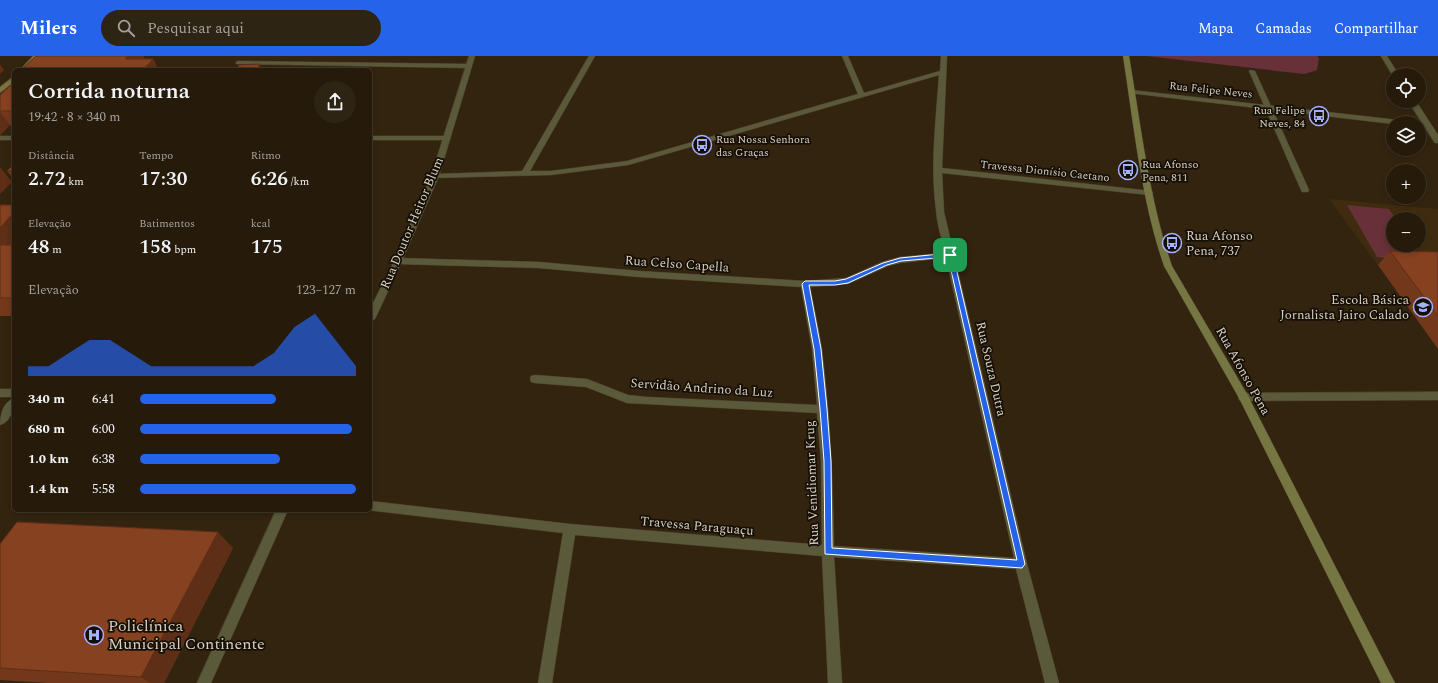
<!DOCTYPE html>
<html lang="pt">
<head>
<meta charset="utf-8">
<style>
	body { margin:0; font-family:Spectral,serif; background:#2e2414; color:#f1f3f6; height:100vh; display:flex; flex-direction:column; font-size:15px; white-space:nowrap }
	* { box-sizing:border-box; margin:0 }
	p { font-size:13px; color:#a4a19d }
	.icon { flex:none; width:22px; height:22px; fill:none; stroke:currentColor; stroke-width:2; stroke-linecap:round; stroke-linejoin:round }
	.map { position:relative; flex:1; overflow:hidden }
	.details { position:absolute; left:12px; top:12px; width:360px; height:444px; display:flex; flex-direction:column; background:#261b0b; border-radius:6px; box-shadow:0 2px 6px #0003,0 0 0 1px #42392c }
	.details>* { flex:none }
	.fabs { position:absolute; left:1386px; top:12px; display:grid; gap:8px }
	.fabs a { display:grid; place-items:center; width:40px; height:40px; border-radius:50%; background:#261b0b; box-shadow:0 2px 6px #0003,0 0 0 1px #42392c; font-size:20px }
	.pin { position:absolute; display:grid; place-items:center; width:34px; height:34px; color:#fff; margin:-17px; border-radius:8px; box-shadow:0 2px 6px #0006 }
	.round { display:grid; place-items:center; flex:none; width:42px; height:42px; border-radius:21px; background:#2e2414 }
	.overview { display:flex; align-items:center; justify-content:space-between; height:68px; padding:0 16px }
	h1 { font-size:22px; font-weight:600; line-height:30px }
	.figures { display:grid; grid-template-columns:repeat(3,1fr); gap:6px; height:68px; padding:4px 16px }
	.figures div { display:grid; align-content:center }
	.figures b { font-size:20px; font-weight:600 }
	.figures small { font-size:11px; font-weight:400 }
	.figures p { font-size:11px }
	.chart { height:112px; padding:8px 16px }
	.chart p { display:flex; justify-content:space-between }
	.chart svg { width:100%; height:72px; margin-top:4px; fill:#2563eb; opacity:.7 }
	ul { padding:0 16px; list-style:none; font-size:13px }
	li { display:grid; grid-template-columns:64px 48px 1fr; align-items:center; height:30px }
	li i { height:10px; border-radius:5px; background:#2563eb }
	header { display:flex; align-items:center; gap:24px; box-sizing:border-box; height:56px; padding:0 20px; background:#2563eb; color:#fff }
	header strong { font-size:19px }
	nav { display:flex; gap:22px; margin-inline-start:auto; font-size:14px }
	.search { width:280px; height:36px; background:#2e2414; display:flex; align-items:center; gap:10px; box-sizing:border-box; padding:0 14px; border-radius:22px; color:#a4a19d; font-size:15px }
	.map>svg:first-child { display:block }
</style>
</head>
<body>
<header>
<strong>Milers</strong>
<div class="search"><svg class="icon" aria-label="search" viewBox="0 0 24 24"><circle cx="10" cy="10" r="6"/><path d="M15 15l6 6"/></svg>Pesquisar aqui</div>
<nav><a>Mapa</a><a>Camadas</a><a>Compartilhar</a></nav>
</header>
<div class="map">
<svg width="1438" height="627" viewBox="0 0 1438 627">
	<rect width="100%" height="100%" fill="#33240f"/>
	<path fill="#3f2c0f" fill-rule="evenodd" d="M1329,143L1438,153V293L1378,209ZM1393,163H1419V189H1393Z"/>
	<g fill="#683038">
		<path d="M1146,0H1317L1319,2L1317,14L1304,18Z"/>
		<path d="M1347,149L1389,153L1396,163H1393V189H1412L1423,206L1377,201Z"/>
	</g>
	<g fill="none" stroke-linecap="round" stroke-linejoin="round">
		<defs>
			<g id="minor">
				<path d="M589,0H595L530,115H551L627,105L858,38L842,0H848L864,37L940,15L941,0H947L942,112L1152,135L1153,137L1149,139L942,117L944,156L1027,508L1059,627H1045L1016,513L834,501L842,627H828L822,500L575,479L552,627H538L563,477L367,454H370V445L570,468L822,489L821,405L817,357L627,347L586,331L535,327L531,326L530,323L531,320L535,319L587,323L628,339L647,341L817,349L812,293L801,231L639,221L539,212L398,208L394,205L398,202L539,206L639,215L805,225L846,222L882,206L900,201L945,197C942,183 937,169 936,154C930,110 936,64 939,19L628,109L551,119L432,122V118H435L522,115ZM946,202L1014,502L834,490C833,424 830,359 822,294C819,273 814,252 810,231L848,228L888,210L900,207Z"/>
				<path d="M238,5L469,8L472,10L469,12L236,8V6Z"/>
				<path d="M1250,14L1255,15L1309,134L1308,136H1302L1301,134L1249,15Z"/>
				<rect x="0" y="80" width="14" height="4"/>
				<path d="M370,80H447L451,82L447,84H370Z"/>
				<rect x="0" y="333" width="14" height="8"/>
				<path d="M1438,336V344L1243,345L1239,344L1238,341L1239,338L1243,337Z"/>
				<path d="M14,342C14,352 11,366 0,369C0,359 3,346 14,342Z"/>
			</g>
			<g id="tertiary">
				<path d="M469,0H475L439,120L402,205L375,263L370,266V253L394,205L431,120Z"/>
				<path d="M1381,0H1387L1399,19L1393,20Z"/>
				<path d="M1131,34L1407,65L1411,67L1393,68L1129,37V35Z"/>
				<path d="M1408,45H1416L1438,79V87H1435Z"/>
				<path d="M276,454H288L211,627H197Z"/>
			</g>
			<g id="secondary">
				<path d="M33,0H40L27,14H20Z"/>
				<path d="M1123,0H1129C1141,70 1149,143 1172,210L1247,338L1395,627H1381L1239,342L1164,210C1141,143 1134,70 1123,0Z"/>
				<path d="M14,20V26L0,37V31Z"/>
			</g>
		</defs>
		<use href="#minor" stroke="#4e402c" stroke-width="1"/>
		<use href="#tertiary" stroke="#4e402c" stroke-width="1"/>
		<use href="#secondary" stroke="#4e402c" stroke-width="1"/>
		<use href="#minor" fill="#5a5a3b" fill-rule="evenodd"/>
		<use href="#tertiary" fill="#5a5a3b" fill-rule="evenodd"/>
		<use href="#secondary" fill="#767643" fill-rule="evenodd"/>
	</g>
	<g fill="#73381c">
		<path d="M36,0H143L145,3H153L159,14H24L23,12Z"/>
		<path d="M14,26V69H10L0,79V39Z"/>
		<path d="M14,108V123L7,115Z"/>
		<rect x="0" y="149" width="14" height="111"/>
		<path d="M1390,195L1438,196V293L1378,209Z"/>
		<path d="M0,488L233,492L164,627H49L0,624Z"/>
	</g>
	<g fill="#5e2e16">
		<path d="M128,0H143L145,3H125Z"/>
		<path d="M153,3L159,14H143Z"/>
		<path d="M0,8L4,14L0,18Z"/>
		<path d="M259,8L262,14H259Z"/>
		<path d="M0,56L10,69L0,79Z"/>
		<path d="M0,111L12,126L0,138Z"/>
		<path d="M14,156V191L0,207V172Z"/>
		<path d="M218,476L233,492L164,627H150L141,621Z"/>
	</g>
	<g fill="#864120" stroke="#5e2e16">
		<path d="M36,0H128L125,3H153L143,14H27L30,12H23Z"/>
		<path d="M259,8V14H236L239,9Z"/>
		<path d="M14,26V55H0V39Z"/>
		<path d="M14,108V115H7Z"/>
		<path d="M0,149H14V156L0,172Z"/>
		<rect x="0" y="189" width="14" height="53"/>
		<path d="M1390,195L1438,196V260Z"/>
		<path d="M17,466L218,476L141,621L0,612V488Z"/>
	</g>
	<path fill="#2563eb" stroke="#fff" fill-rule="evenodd" d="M950,197L953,199L1025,508L1022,512L825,498L824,405L820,353L814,293L802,228L805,225H835L846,223L883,207L900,202ZM948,201L1017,504L832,492L831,405L827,353L821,293L809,229H835L848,227L887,209L901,205Z"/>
	<defs>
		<symbol id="bus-ring" viewBox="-11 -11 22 22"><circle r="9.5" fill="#150f06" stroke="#a6b1fc" stroke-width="1.5"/><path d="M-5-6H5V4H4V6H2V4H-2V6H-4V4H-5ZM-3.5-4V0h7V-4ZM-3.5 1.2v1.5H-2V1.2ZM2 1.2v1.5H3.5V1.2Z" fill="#a6b1fc"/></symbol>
		<symbol id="school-ring" viewBox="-11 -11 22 22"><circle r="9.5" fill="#150f06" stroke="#a6b1fc" stroke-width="1.5"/><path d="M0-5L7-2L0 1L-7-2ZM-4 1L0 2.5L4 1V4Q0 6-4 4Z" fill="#a6b1fc"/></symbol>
		<symbol id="hospital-ring" viewBox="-11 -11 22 22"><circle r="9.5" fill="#150f06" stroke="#a6b1fc" stroke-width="1.5"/><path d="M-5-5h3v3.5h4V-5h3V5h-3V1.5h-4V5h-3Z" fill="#a6b1fc"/></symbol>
	</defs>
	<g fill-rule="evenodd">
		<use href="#bus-ring" x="1308" y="49" width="22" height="22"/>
		<use href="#bus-ring" x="691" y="78" width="22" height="22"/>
		<use href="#bus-ring" x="1117" y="103" width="22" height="22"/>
		<use href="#bus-ring" x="1161" y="176" width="22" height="22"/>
		<use href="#school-ring" x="1412" y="240" width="22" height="22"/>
		<use href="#hospital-ring" x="83" y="568" width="22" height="22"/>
	</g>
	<g text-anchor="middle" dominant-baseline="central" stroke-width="3.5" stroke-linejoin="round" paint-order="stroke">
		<g font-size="11" fill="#d9d0c3" stroke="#150f06">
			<text transform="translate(1211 34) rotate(6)">Rua Felipe Neves</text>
			<text transform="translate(1045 115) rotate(6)">Travessa Dionísio Caetano</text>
		</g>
		<g font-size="11" fill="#d9d0c3" stroke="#150f06" text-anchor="start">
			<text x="1305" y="54" text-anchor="end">Rua Felipe<tspan x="1305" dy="13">Neves, 84</tspan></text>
			<text x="716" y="83">Rua Nossa Senhora<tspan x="716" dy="13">das Graças</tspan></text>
			<text x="1142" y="108">Rua Afonso<tspan x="1142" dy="13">Pena, 811</tspan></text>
		</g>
		<g font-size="13" fill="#d9d0c3" stroke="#150f06">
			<text transform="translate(412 167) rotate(-67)">Rua Doutor Heitor Blum</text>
			<text transform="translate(677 208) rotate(4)">Rua Celso Capella</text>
			<text transform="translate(991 313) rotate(77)">Rua Souza Dutra</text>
			<text transform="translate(1243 315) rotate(61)">Rua Afonso Pena</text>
			<text transform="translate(702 332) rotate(4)">Servidão Andrino da Luz</text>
			<text transform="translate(812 427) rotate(-92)">Rua Venidiomar Krug</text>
			<text transform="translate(697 470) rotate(5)">Travessa Paraguaçu</text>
		</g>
		<g font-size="13" fill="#d9d0c3" stroke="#150f06" text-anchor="start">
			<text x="1186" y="180">Rua Afonso<tspan x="1186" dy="15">Pena, 737</tspan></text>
			<text x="1409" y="244" text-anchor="end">Escola Básica<tspan x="1409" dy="15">Jornalista Jairo Calado</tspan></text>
		</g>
		<g font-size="16" fill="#d9d0c3" stroke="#150f06" text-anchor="start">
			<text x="108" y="570">Policlínica<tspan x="108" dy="18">Municipal Continente</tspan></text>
		</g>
	</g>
</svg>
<div class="fabs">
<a><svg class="icon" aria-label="locate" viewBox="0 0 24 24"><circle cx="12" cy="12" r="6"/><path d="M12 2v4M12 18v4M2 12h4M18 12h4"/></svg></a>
<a><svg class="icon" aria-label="layers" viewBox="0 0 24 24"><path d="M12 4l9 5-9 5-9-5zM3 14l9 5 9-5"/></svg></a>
<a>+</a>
<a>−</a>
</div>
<div class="pin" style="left:950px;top:199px;background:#1e9e55"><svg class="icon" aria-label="arrive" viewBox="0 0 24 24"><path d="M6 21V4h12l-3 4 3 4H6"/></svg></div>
<section class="details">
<div class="overview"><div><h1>Corrida noturna</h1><p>19:42 · 8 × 340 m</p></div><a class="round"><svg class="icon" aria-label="share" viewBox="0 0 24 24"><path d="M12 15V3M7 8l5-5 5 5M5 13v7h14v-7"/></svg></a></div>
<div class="figures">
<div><p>Distância</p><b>2.72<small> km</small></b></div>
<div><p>Tempo</p><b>17:30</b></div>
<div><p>Ritmo</p><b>6:26<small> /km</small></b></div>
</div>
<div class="figures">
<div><p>Elevação</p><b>48<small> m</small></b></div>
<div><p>Batimentos</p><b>158<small> bpm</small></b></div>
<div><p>kcal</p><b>175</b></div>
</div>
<div class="chart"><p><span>Elevação</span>123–127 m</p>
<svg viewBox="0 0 160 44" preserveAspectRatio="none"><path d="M0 44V38L10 38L20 30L30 22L40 22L50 30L60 38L70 38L80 38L90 38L100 38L110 38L120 30L130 14L140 6L150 22L160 38V44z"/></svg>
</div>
<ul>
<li><b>340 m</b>6:41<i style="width:63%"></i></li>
<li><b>680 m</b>6:00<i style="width:98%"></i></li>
<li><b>1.0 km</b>6:38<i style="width:65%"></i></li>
<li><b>1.4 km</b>5:58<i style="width:100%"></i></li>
</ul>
</section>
</div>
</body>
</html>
